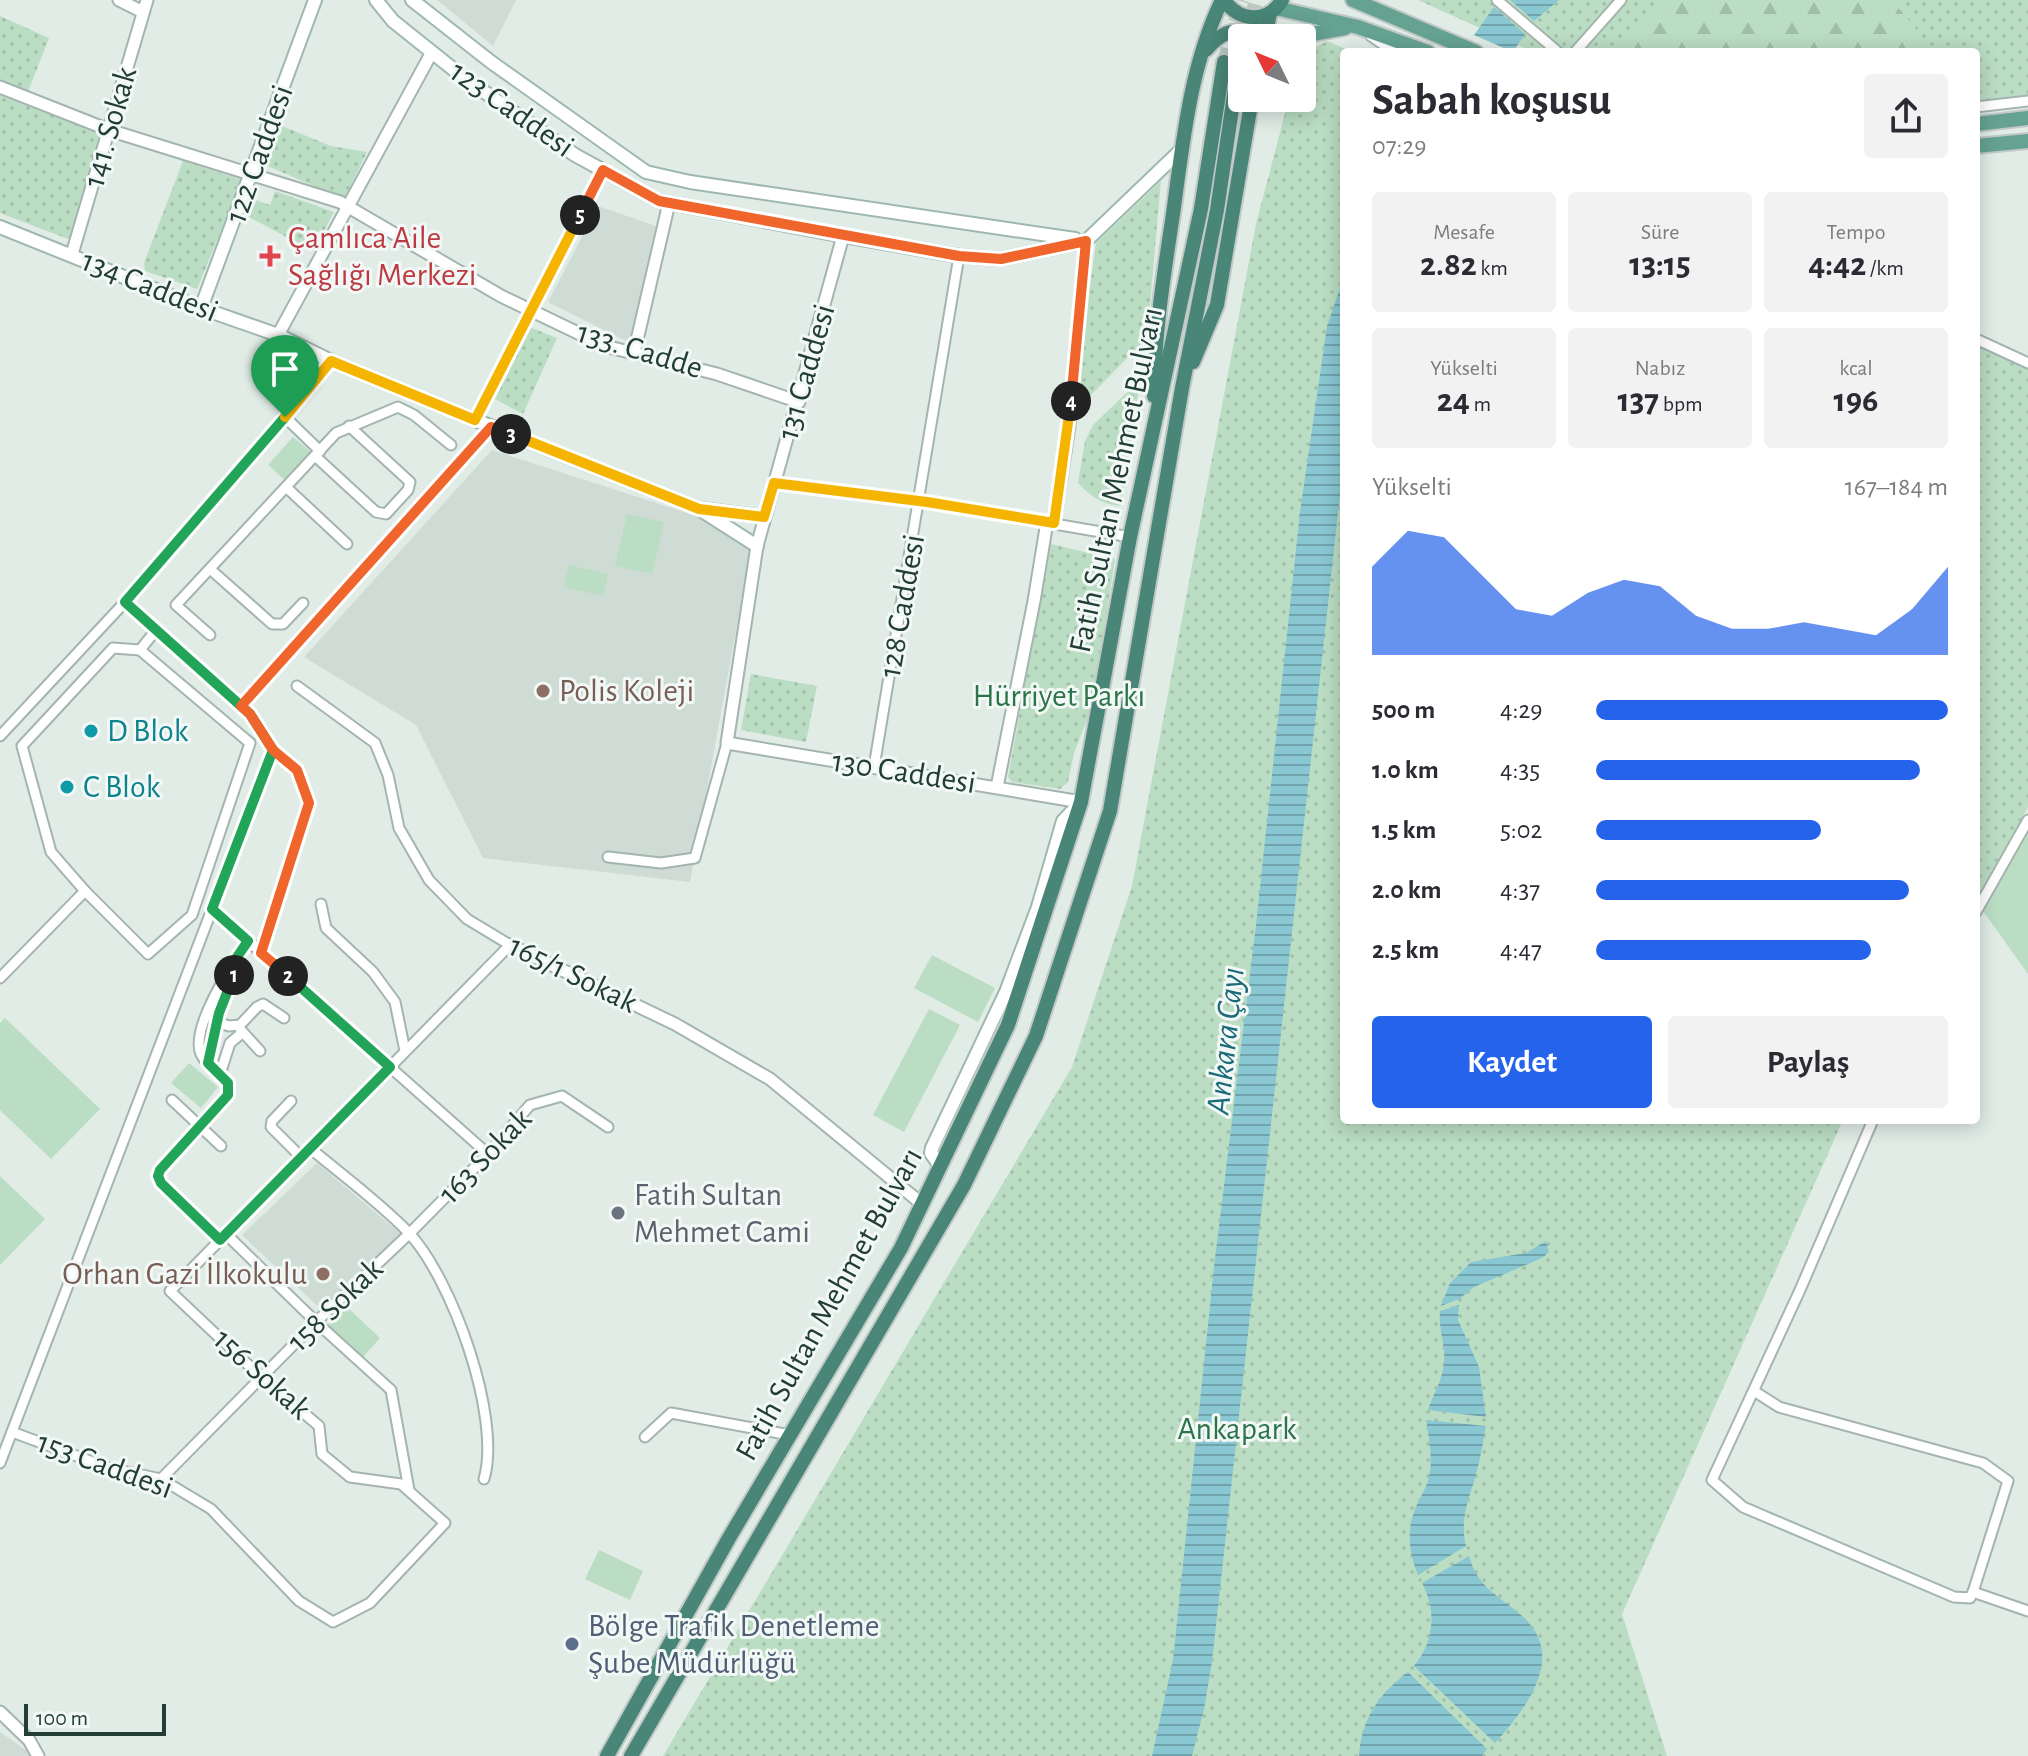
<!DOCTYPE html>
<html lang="tr">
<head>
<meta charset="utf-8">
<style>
	body { margin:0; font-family:"Alegreya Sans",sans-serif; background:#f2f2f3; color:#2b2b33; height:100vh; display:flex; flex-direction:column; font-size:30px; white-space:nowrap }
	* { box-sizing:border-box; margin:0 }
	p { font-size:26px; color:#7c7c81 }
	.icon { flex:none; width:44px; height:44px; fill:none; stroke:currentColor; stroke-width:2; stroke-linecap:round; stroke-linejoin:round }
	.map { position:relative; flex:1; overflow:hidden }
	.side { position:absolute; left:1340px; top:48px; width:640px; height:1076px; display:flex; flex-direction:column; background:#fff; border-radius:8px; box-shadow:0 4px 20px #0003 }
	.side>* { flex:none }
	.needle { width:52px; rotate:313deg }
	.tools { position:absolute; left:1228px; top:24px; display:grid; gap:16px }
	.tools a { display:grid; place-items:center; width:88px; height:88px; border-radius:8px; background:#fff; box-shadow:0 4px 20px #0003; font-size:40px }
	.scale { position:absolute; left:24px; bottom:20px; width:142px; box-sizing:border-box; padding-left:8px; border:4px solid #213d35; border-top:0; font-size:22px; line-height:28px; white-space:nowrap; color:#213d35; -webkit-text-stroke:6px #f2f8f5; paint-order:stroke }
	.pin { position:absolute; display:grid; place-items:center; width:68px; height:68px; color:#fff; margin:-82px -34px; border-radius:50% 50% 50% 0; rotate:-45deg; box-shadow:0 0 8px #0007 }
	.pin .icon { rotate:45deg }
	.km { position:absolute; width:40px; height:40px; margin:-20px; border-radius:50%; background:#222; color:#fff; font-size:22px; line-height:40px; text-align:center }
	.round { display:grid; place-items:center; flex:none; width:84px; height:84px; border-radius:8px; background:#f2f2f3 }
	.headline { display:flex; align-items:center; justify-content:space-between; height:136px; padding:0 32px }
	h1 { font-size:44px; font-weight:700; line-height:60px }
	.stats { display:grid; grid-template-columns:repeat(3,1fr); gap:12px; height:136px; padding:8px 32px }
	.stats div { display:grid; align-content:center; border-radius:8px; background:#f2f2f3; text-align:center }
	.stats b { font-size:34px; font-weight:700 }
	.stats small { font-size:22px; font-weight:400 }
	.stats p { font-size:22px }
	.chart { height:224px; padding:16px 32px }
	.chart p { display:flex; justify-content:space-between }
	.chart svg { width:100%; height:144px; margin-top:8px; fill:#2563eb; opacity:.7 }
	.primary-button { display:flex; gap:16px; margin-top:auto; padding:16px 32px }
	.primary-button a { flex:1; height:92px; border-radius:8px; background:#2563eb; color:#fff; font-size:32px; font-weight:700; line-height:92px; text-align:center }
	.primary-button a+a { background:#f2f2f3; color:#2b2b33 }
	ul { padding:0 32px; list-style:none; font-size:26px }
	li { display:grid; grid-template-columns:128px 96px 1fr; align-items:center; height:60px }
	li i { height:20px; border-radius:10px; background:#2563eb }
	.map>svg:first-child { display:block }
</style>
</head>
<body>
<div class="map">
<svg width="2028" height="1756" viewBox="0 0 2028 1756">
	<defs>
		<pattern id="grass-dots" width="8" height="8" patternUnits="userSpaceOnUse" patternTransform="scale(2)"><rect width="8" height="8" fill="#baddc3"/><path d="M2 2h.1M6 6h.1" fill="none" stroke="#a0bfa8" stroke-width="1.8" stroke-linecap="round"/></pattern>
		<pattern id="forest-firs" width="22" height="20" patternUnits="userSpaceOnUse" patternTransform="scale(2)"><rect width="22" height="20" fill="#baddc3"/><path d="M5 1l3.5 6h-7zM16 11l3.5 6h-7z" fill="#a0bfa8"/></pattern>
		<pattern id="water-rules" width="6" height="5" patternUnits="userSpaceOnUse" patternTransform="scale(2)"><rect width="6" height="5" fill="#89c7d2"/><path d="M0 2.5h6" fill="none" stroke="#70a3ab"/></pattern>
	</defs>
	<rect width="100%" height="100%" fill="#e1ece7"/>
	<g fill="#cfdcd6">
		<path d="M437,0H516L493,46Z"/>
		<path d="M598,206L656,226L630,343L548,302Z"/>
		<path d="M492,450L697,516L751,549L690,882L483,858L416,725L304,657Z"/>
		<path d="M317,1163L402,1235L325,1313L242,1235Z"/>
		<path d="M0,1732L34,1756H0Z"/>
	</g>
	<g fill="url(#grass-dots)">
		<path d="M1418,0H2028V101L1976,104V52H1533Z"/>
		<path d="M0,16L49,38L24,102L105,132L71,240L0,213Z"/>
		<path d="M1327,41L1353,52H1344V1120H1843L1622,1614L1667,1756H663L1072,1067L1132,886L1256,224L1289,98H1302V54Z"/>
		<path d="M277,124L331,146L367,152L344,199L263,164Z"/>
		<path d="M183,161L242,180L197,289L145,271L144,263Z"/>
		<path d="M1161,181L1147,338L1083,403L1074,400L1096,243Z"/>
		<path d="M275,191L334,212L313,251L247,216L244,212L250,198L270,205Z"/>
		<path d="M524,325L557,338L523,414L493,398Z"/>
		<path d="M1976,340L2028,362V807L1976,899Z"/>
		<path d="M1138,382V395L1121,506C1103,505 1090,496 1078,483L1085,441L1093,425Z"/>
		<path d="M1051,544L1115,559L1092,707L1074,753L1068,782L1060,789L1012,782L1008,777Z"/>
		<path d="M751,674L817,686L806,742L741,730Z"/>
	</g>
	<path fill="url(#forest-firs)" d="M1662,0H1891L1915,27L1926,52H1608Z"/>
	<g fill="#baddc3">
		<path d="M293,437L311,452L286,481L268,465Z"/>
		<path d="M627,514L664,522L652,574L615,566Z"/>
		<path d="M569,565L608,574L603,596L564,587Z"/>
		<path d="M2028,833V974L1983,911Z"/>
		<path d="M932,955L995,988L978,1022L914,988Z"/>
		<path d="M929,1009L960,1025L904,1132L873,1115Z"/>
		<path d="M5,1018L100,1109L51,1159L0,1110V1023Z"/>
		<path d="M189,1063L218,1087L201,1108L171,1083Z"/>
		<path d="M0,1176L45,1219L0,1265Z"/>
		<path d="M346,1306L380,1338L363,1357L328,1325Z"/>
		<path d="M599,1550L643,1571L630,1600L585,1579Z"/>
	</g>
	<g fill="url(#water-rules)">
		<path d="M1510,0H1559L1534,21Z"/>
		<path d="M1494,7L1525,34L1513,52L1474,35Z"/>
		<path d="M1344,277V458L1212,1662L1204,1709L1192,1756H1152L1173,1660L1214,1267L1256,925L1300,512L1327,326Z"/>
		<path d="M1546,1241L1549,1252L1542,1258L1474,1287L1459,1299L1441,1306L1450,1283L1471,1262L1526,1253Z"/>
		<path d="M1459,1305L1458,1320L1479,1367L1486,1417L1428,1410C1433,1394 1443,1380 1444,1362C1446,1345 1438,1329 1440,1311Z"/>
		<path d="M1426,1420L1486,1426C1483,1441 1481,1456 1477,1471C1470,1497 1459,1518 1466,1546L1418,1575C1410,1556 1406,1533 1414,1512C1418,1500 1426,1490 1429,1477C1433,1458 1429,1439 1426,1420Z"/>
		<path d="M1469,1556C1478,1588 1498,1595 1521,1615C1569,1656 1525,1709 1495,1743L1414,1666C1434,1642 1437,1611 1422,1583Z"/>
		<path d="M1408,1672L1487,1749L1482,1756H1359C1361,1719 1379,1694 1408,1672Z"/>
	</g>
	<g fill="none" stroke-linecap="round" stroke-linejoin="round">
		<g stroke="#bbc9c3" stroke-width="14" stroke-dasharray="14 7" stroke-linecap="butt">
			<path d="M1246,38L1256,0"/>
			<path d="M1224,62L1242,0"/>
			<path d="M1238,68L1242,54"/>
		</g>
		<defs>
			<g id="minor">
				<path d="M1497,0L1558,52"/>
				<path d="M1371,36L1394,52"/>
				<path d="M1575,52L1621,0"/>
				<path d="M1976,107L2028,101"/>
				<path d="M1976,339L2028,363"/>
				<path d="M285,417L320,451"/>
				<path d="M315,456L376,512L386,514L408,490L410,482L349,426"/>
				<path d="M774,483L927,502L1130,537"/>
				<path d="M286,487L347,544"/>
				<path d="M210,569L272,624H283L303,603"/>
				<path d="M210,635L176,605L336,433L398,407L414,415L451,445"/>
				<path d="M113,648L140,650L250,743L192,915L148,954L85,891L51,852L22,746Z"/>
				<path d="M140,650L156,630"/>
				<path d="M241,706L491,427"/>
				<path d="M0,736L125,602L331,361"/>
				<path d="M874,767L959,256"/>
				<path d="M608,857L661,863L695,858L727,743"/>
				<path d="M321,904L326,928L373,972L395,1002L405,1051"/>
				<path d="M212,909L488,1154"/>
				<path d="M1976,912L2028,820"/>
				<path d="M261,953L309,803L297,770L273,750"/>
				<path d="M0,978L85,891"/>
				<path d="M213,1021L229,1026L240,1025L257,1007L263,1004L284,1018"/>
				<path d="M240,1029L260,1051"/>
				<path d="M208,1063L219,1013L237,968V957"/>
				<path d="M220,1074L230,1043L242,1033"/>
				<path d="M172,1100L221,1146"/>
				<path d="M291,1101L272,1121L271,1127L301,1157"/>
				<path d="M1873,1120L1800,1290L1712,1480L1743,1507L1954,1597L1970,1598L1973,1592"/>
				<path d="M310,1148C342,1175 379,1202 408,1232C452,1278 502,1418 484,1479"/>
				<path d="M226,1234L316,1322L391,1390L409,1490"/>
				<path d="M220,1240L161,1183L158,1176L160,1170L228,1095V1083C221,1073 208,1066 202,1056C187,1031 234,962 248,941"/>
				<path d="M1754,1391L1779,1407L1983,1463L2008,1481L1973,1592L2028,1611"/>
				<path d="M12,1432L109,1468L161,1479L211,1509L299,1601L333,1622L370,1603L445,1523L401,1484L350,1477L322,1454L319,1426L261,1377L170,1291L510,945L467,919L429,880L399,828L388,775L375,743L297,686"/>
				<path d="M645,1437L671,1413L790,1435"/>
				<path d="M0,1463L273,750L250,714L125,602"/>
				<path d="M161,1479L316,1322L410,1233L488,1154L530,1105L562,1096L608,1127"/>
			</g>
			<g id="tertiary">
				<path d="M119,0L143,12"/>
				<path d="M0,87L109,130L340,202L501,296L605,346L717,374L799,402"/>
				<path d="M843,236L757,546L727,743L1081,802"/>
				<path d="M72,254L147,0"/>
				<path d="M278,335L432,52"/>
				<path d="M634,353L669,203"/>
				<path d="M475,420L603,170"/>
				<path d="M1054,523L1069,426L1086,241"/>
				<path d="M997,787L1034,601L1047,522"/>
				<path d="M510,945L675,1024L770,1079L922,1204"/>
				<path d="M0,1712L29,1740L38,1756"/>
			</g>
			<g id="secondary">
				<path d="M376,0L393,21L463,77L575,155L659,201L843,236L959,256L1001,259L1086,241L1182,149"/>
				<path d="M412,0L491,62L646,172L690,182L1075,239"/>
				<path d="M0,227L201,308L278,335L331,361L475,420L699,509L757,546"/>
				<path d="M201,308L315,0"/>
				<path d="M702,509L764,517"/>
				<path d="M940,1166L931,1153L932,1148L1006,992L1038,907L1063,821L1081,802"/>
			</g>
			<g id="primary">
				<path d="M1353,0L1476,52"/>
				<path d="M1276,8L1358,27L1428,52"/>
				<path d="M1291,38L1345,28"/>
				<path d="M1976,124L2028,118"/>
				<path d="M1976,146L2028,141"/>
			</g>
			<g id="trunk">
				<path d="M1224,0C1239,22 1268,24 1282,0"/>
				<path d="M1265,38L1270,13"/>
				<path d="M1206,50C1218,35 1235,24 1252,38"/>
				<path d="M1193,362L1217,305L1252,98"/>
				<path d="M1154,396C1154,334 1164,274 1173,214C1183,142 1190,66 1222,0"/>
				<path d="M607,1756L729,1538L901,1248L1008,1025L1081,802L1130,537L1201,209L1224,62"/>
				<path d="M631,1756L964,1185L1036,1036L1110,811L1182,388L1217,210L1238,68"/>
			</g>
		</defs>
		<use href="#minor" stroke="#a4b4ae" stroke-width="13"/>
		<use href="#tertiary" stroke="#a4b4ae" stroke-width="15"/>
		<use href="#secondary" stroke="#9fb8af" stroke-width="16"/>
		<use href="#primary" stroke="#c1c9c6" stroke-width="18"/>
		<use href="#trunk" stroke="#c1c9c6" stroke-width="18"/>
		<use href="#minor" stroke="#fff" stroke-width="9"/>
		<use href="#tertiary" stroke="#fff" stroke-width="11"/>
		<use href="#secondary" stroke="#fff" stroke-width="12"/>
		<use href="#primary" stroke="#65a292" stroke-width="14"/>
		<use href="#trunk" stroke="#498677" stroke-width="14"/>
	</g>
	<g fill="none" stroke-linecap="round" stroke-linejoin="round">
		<defs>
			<path id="split-1" d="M234,975L237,957L248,941L212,909L273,750L250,714L125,602L285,417"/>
			<path id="split-2" d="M234,975L219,1013L208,1063L228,1083V1095L160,1170L158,1176L161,1183L220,1240L390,1067L288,976"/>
			<path id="split-3" d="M288,976L261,953L309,803L297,770L273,750L250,714L241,706L491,427L511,434"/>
			<path id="split-4" d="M511,434L699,509L764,517L774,483L927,502L1054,523L1071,401"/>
			<path id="split-5" d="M580,215L603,170L659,201L959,256L1001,259L1086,241L1071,401"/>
			<path id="split-6" d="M285,417L331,361L475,420L580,215"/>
		</defs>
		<use href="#split-1" stroke="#fff" stroke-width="16"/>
		<use href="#split-2" stroke="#fff" stroke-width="16"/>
		<use href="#split-3" stroke="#fff" stroke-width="16"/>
		<use href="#split-4" stroke="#fff" stroke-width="16"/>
		<use href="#split-5" stroke="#fff" stroke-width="16"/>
		<use href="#split-6" stroke="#fff" stroke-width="16"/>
		<use href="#split-1" stroke="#22a559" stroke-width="10"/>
		<use href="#split-2" stroke="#22a559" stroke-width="10"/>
		<use href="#split-3" stroke="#f0652b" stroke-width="10"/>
		<use href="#split-4" stroke="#f5b400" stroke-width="10"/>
		<use href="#split-5" stroke="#f0652b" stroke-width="10"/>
		<use href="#split-6" stroke="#f5b400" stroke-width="10"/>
	</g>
	<path fill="#e0444e" stroke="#f2f8f5" stroke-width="3" d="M266 244h8v8h8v8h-8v8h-8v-8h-8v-8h8z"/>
	<g fill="#8d6e63" stroke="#f2f8f5" stroke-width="3">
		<circle cx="543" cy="691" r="8"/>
		<circle cx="323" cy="1274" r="8"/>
	</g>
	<g fill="#0f9aa8" stroke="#f2f8f5" stroke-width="3">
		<circle cx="91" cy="731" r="8"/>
		<circle cx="67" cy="787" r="8"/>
	</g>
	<circle fill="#6b7280" stroke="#f2f8f5" stroke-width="3" cx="618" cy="1213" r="8"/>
	<circle fill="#5c6f8a" stroke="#f2f8f5" stroke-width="3" cx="572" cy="1644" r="8"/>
	<g text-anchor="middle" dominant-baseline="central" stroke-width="6" stroke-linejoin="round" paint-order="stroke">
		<g font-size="32" fill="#213d35" stroke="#f2f8f5">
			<text transform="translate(512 109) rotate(35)">123 Caddesi</text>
			<text transform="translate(110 127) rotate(-74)">141. Sokak</text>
			<text transform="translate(259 154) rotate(-70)">122 Caddesi</text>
			<text transform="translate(150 286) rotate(22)">134 Caddesi</text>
			<text transform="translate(640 350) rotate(17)">133. Cadde</text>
			<text transform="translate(806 372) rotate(-74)">131 Caddesi</text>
			<text transform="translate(1116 480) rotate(-78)">Fatih Sultan Mehmet Bulvarı</text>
			<text transform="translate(902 606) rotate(-80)">128 Caddesi</text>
			<text transform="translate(904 772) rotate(9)">130 Caddesi</text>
			<text transform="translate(573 974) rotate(26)">165/1 Sokak</text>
			<text transform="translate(485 1156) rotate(-46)">163 Sokak</text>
			<text transform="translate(829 1304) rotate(-61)">Fatih Sultan Mehmet Bulvarı</text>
			<text transform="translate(335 1305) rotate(-44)">158 Sokak</text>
			<text transform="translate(262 1374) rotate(42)">156 Sokak</text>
			<text transform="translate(105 1465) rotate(20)">153 Caddesi</text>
		</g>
		<g font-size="32" fill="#be3a42" stroke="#f2f8f5" text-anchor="start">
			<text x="288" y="238">Çamlıca Aile<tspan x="288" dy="37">Sağlığı Merkezi</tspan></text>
		</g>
		<g font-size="32" fill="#785e54" stroke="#f2f8f5" text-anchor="start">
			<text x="559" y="691">Polis Koleji</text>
			<text x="307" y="1274" text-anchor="end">Orhan Gazi İlkokulu</text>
		</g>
		<g font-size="32" fill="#2b7447" stroke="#f2f8f5">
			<text x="1059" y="696">Hürriyet Parkı</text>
			<text x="1237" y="1429">Ankapark</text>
		</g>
		<g font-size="32" fill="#0d838f" stroke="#f2f8f5" text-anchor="start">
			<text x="107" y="731">D Blok</text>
			<text x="83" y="787">C Blok</text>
		</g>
		<g font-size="32" fill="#5b616d" stroke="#f2f8f5" text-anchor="start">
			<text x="634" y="1195">Fatih Sultan<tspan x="634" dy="37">Mehmet Cami</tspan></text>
		</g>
		<g font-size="32" fill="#4e5e75" stroke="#f2f8f5" text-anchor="start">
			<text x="588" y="1626">Bölge Trafik Denetleme<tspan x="588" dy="37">Şube Müdürlüğü</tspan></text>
		</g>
		<g font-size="34" font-style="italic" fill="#1b6a79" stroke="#f2f8f5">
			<text transform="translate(1226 1041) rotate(-84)">Ankara Çayı</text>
		</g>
	</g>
</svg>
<div class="tools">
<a><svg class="needle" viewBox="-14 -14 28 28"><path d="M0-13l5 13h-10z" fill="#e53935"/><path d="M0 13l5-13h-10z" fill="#7c7c81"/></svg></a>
</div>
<div class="scale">100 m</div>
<div class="pin" style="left:285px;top:417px;background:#1e9e55"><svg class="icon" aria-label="arrive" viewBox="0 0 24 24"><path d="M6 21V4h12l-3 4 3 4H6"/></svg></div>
<b class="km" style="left:234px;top:975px">1</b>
<b class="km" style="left:288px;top:976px">2</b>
<b class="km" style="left:511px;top:434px">3</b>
<b class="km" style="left:1071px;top:401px">4</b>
<b class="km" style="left:580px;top:215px">5</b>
<section class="side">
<div class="headline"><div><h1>Sabah koşusu</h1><p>07:29</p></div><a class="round"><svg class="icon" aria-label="share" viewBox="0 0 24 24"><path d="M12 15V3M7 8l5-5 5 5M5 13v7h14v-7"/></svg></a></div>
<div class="stats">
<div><p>Mesafe</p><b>2.82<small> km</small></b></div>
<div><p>Süre</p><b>13:15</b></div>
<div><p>Tempo</p><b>4:42<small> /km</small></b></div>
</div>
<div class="stats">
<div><p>Yükselti</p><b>24<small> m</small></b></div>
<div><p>Nabız</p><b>137<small> bpm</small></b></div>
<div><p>kcal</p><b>196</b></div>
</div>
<div class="chart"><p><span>Yükselti</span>167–184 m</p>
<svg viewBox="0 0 160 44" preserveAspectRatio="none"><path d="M0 44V17L10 6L20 8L30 19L40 30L50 32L60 25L70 21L80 23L90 32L100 36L110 36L120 34L130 36L140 38L150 30L160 17V44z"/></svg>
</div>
<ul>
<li><b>500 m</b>4:29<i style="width:100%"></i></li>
<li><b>1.0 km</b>4:35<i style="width:92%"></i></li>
<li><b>1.5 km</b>5:02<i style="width:64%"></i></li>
<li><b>2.0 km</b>4:37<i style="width:89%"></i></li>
<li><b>2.5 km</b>4:47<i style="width:78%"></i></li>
</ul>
<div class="primary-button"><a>Kaydet</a><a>Paylaş</a></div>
</section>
</div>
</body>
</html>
